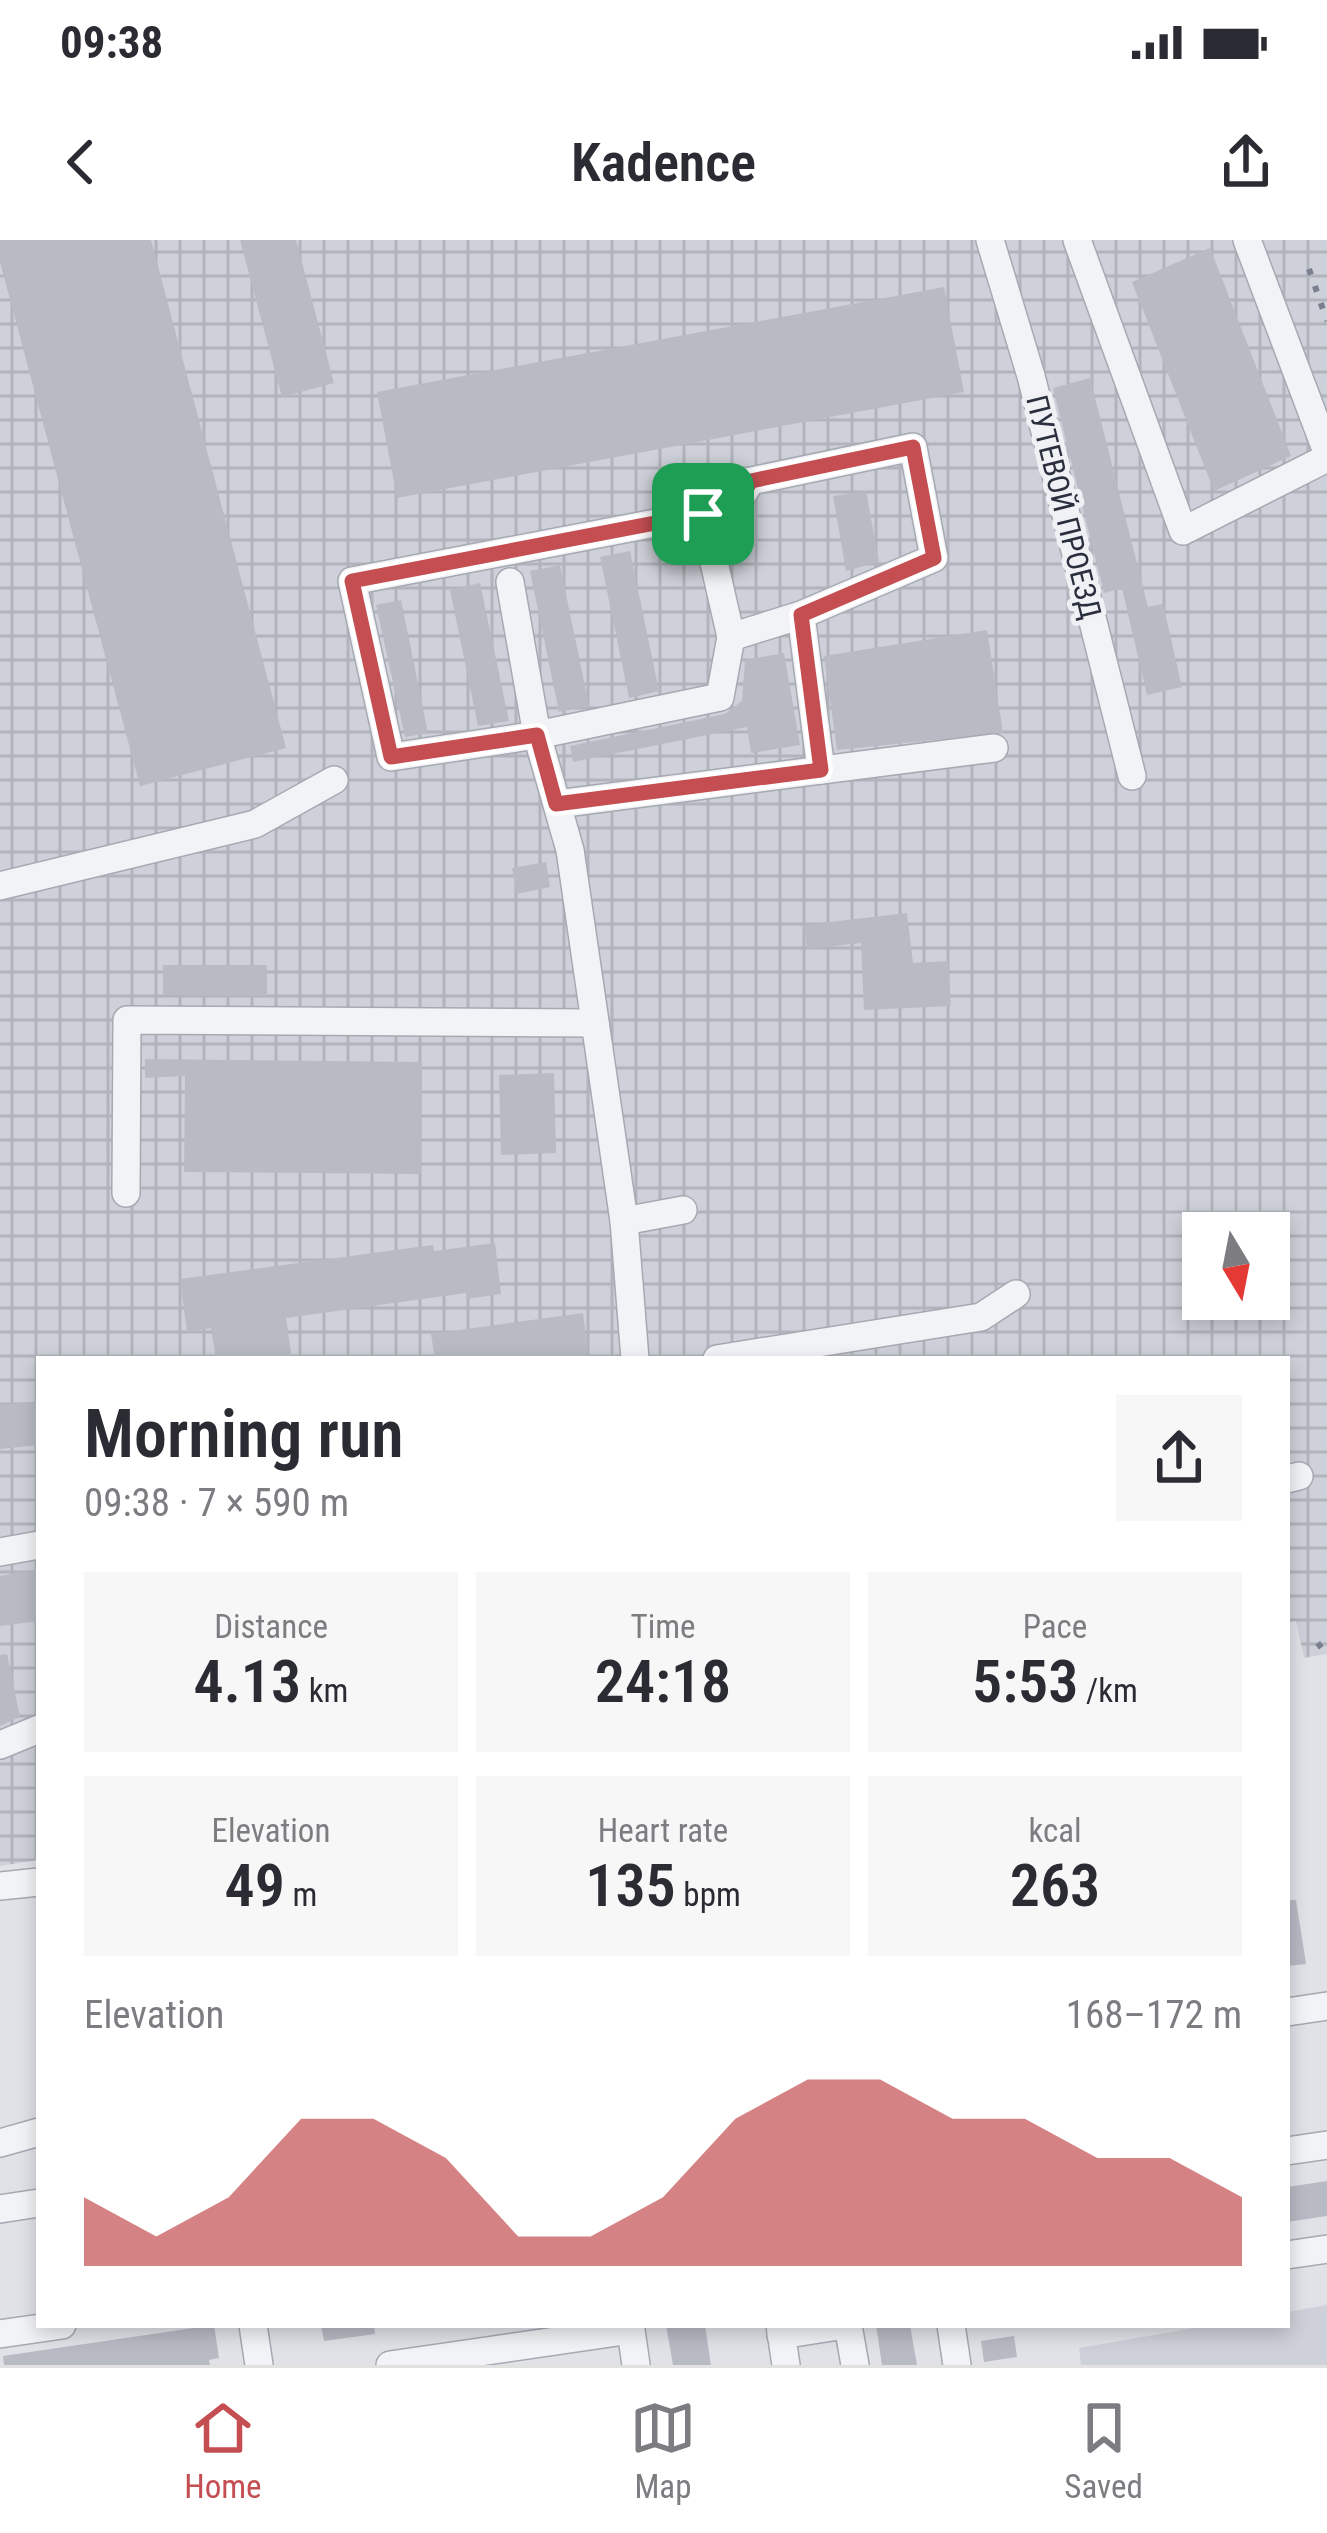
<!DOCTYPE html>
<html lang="en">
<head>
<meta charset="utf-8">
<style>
	body { margin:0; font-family:"Roboto Condensed",sans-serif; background:#f7f7f7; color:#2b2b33; height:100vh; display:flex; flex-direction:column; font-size:45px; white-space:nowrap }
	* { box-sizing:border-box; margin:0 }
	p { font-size:39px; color:#7c7c81 }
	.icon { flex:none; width:66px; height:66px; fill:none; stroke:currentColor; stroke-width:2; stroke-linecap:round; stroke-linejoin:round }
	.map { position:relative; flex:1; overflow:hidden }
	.details { position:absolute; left:36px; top:1116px; width:1254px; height:972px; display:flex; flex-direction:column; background:#fff; border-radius:0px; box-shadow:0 6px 18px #0003 }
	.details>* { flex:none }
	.needle { width:78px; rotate:170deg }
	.controls { position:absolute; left:1182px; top:972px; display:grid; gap:24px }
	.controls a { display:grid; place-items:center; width:108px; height:108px; border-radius:0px; background:#fff; box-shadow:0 6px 18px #0003; font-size:60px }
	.pin { position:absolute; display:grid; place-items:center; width:102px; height:102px; color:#fff; margin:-51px; border-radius:24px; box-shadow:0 6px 18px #0006 }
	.round { display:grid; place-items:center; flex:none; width:126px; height:126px; border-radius:0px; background:#f7f7f7 }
	.headline { display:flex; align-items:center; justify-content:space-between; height:204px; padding:0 48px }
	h1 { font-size:66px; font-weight:600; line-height:90px }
	.stats { display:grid; grid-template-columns:repeat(3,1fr); gap:18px; height:204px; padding:12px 48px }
	.stats div { display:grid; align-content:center; border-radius:0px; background:#f7f7f7; text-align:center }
	.stats b { font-size:60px; font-weight:600 }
	.stats small { font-size:33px; font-weight:400 }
	.stats p { font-size:33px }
	.chart { height:336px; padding:24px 48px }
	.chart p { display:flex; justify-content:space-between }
	.chart svg { width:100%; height:216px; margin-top:12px; fill:#c44e52; opacity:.7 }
	.status { display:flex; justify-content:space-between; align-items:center; height:84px; padding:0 60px; background:#fff; direction:ltr }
	.status svg { height:33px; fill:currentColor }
	header { display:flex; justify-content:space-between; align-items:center; height:156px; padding:0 48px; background:#fff; font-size:54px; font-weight:600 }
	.tab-bar { display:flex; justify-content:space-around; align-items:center; height:168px; border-top:3px solid #e1e1e2; background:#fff; font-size:33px; color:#7c7c81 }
	.tab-bar a { display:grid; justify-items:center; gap:6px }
	.tab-bar .current { color:#c44e52 }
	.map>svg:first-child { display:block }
</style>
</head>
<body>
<div class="status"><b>09:38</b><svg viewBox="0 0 49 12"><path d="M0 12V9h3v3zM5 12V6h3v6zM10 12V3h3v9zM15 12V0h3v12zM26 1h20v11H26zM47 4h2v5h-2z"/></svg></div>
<header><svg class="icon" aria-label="back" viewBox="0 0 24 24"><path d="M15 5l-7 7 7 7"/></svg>Kadence<svg class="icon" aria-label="share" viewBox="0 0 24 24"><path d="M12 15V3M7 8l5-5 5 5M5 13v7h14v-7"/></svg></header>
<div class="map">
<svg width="1327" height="2125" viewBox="0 0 1327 2125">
	<defs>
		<pattern id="industrial-grid" width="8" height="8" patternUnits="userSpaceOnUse" patternTransform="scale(3)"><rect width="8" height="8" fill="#ced1d9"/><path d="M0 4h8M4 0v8" fill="none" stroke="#b1b4bb"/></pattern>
	</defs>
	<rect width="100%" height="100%" fill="#e0e2e8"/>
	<path fill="#ced1d9" d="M1327,2065V2125H1081L1079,2108L1212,2085H1287V2072Z"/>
	<path fill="url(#industrial-grid)" fill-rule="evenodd" d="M0,0H1327V1414L1304,1418L1296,1381L1287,1383V1119H39V1620L0,1626ZM1203,993H1269V1059H1203Z"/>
	<g fill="#b8bbc4">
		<path d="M0,0H151L286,508L140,546L0,22Z"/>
		<path d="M240,0H296L334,143L282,157Z"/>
		<path d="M1210,8L1291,216L1214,251L1132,42Z"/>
		<path d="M944,47L964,152L397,258L377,152Z"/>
		<path d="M1090,138L1148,367L1163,364L1182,447L1147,455L1122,348L1104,353L1053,148Z"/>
		<path d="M866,251L879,322L846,331L833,256Z"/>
		<path d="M630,311L659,451L629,458L600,317Z"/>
		<path d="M560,325L589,466L559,472L530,331Z"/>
		<path d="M480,343L509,481L478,486L450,350Z"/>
		<path d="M401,360L428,493L405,497L376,365Z"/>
		<path d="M987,390L1003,493L837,510L824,416Z"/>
		<path d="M784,413L800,505L751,513L747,487L573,522L570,506L725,474L742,461L745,420Z"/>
		<path d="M546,622L550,647L517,654L512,628Z"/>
		<path d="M907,673L913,723L948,721L951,766L864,770L861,703L807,709L804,685Z"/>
		<path d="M163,725H267V756L163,755Z"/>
		<path d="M145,819L422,822L421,934L184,932L185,836L145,838Z"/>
		<path d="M554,833L556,913L501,915L499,835Z"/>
		<path d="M495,1003L501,1054L467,1059L466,1053L286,1078L292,1119H216L211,1088L187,1092L180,1039L433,1005L434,1011Z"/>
		<path d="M583,1073L589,1119H435L431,1094Z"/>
		<path d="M39,1161V1205L0,1209V1165Z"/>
		<path d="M39,1329V1381L0,1386V1336Z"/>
		<path d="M7,1414L20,1477L0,1486V1415Z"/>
		<path d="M1287,1660H1296L1306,1724L1287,1726Z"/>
		<path d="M1327,1941V1976L1287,1982V1947Z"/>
		<path d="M214,2085L219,2118L209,2120L210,2125H4L3,2116Z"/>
		<path d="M321,2085H374L375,2094L324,2101Z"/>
		<path d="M666,2085H705L711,2125H673Z"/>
		<path d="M876,2085H910L917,2125H882Z"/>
		<path d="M1014,2096L1017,2117L984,2122L981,2101Z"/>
	</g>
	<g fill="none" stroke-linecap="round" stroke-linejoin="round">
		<defs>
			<g id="minor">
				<path d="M990,0L1031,136L1132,536"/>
				<path d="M1077,0L1183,291L1327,218"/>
				<path d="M1247,0L1327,212"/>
				<path d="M703,274L731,397L720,457L537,495L391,517L352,341L734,268L751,241L913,207L934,318L801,375L821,530"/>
				<path d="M510,342L537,495L570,610L624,981L635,1119"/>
				<path d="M731,397L801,375"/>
				<path d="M557,564L994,508"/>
				<path d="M0,646L255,584L334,540"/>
				<path d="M126,953L127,780L595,783"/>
				<path d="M624,981L683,970"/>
				<path d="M717,1119L981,1077L1016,1054"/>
				<path d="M1287,1239L1299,1236"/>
				<path d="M0,1312L39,1305"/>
				<path d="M0,1505L39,1489"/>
				<path d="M0,1646L39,1642"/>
				<path d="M1287,1772L1327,1766"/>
				<path d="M0,1903L39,1892"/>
				<path d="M1287,1911L1327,1905"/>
				<path d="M0,1969L39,1963"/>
				<path d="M1287,2015L1327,2009"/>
				<path d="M253,2085L259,2125"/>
				<path d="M780,2085L786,2125"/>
				<path d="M848,2085L855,2125"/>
				<path d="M951,2085L957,2125"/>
				<path d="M0,2094L62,2085"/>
				<path d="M781,2095L845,2085"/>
				<path d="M390,2125L631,2090L636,2125"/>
			</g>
		</defs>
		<use href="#minor" stroke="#a6a9b2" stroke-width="30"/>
		<use href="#minor" stroke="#f2f3f6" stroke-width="27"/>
		<g stroke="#7b8090" stroke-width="6" stroke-dasharray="6 12" stroke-linecap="butt">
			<path d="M1309,29L1327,81"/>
			<path d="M1317,1407L1327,1400"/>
		</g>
	</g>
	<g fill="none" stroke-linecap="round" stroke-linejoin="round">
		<defs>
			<path id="route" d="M913,207L934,318L801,375L821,530L556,564L537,495L391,517L352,341L734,268L751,241Z"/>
		</defs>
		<use href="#route" stroke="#fff" stroke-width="24"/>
		<use href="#route" stroke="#c44e52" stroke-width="15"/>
	</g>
	<g text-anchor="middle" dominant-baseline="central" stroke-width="10" stroke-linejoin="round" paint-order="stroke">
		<g font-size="30" fill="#2a2f3e" stroke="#eff1f5">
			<text transform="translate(1064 267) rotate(76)">ПУТЕВОЙ ПРОЕЗД</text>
		</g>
	</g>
</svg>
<div class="controls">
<a><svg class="needle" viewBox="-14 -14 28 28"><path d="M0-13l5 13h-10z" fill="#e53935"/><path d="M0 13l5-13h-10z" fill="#7c7c81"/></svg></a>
</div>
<div class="pin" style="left:703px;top:274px;background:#1e9e55"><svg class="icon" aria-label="arrive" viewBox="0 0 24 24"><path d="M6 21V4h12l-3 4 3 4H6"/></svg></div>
<section class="details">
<div class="headline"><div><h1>Morning run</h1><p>09:38 · 7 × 590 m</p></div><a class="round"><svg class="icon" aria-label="share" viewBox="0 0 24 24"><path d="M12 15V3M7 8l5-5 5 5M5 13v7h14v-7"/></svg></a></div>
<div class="stats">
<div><p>Distance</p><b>4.13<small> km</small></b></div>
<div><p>Time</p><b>24:18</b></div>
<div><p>Pace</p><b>5:53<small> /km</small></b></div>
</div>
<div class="stats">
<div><p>Elevation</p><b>49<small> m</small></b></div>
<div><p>Heart rate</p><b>135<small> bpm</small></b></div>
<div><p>kcal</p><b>263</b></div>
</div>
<div class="chart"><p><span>Elevation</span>168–172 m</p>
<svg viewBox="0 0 160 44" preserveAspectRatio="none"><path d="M0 44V30L10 38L20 30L30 14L40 14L50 22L60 38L70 38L80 30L90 14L100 6L110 6L120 14L130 14L140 22L150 22L160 30V44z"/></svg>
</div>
</section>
</div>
<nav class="tab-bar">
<a class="current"><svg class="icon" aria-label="home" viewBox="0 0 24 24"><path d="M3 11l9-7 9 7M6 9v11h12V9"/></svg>Home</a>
<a><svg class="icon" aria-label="map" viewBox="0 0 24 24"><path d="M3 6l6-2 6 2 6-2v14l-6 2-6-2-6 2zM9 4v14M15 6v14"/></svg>Map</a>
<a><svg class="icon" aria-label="saved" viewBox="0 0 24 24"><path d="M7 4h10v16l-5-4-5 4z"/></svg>Saved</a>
</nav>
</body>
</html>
